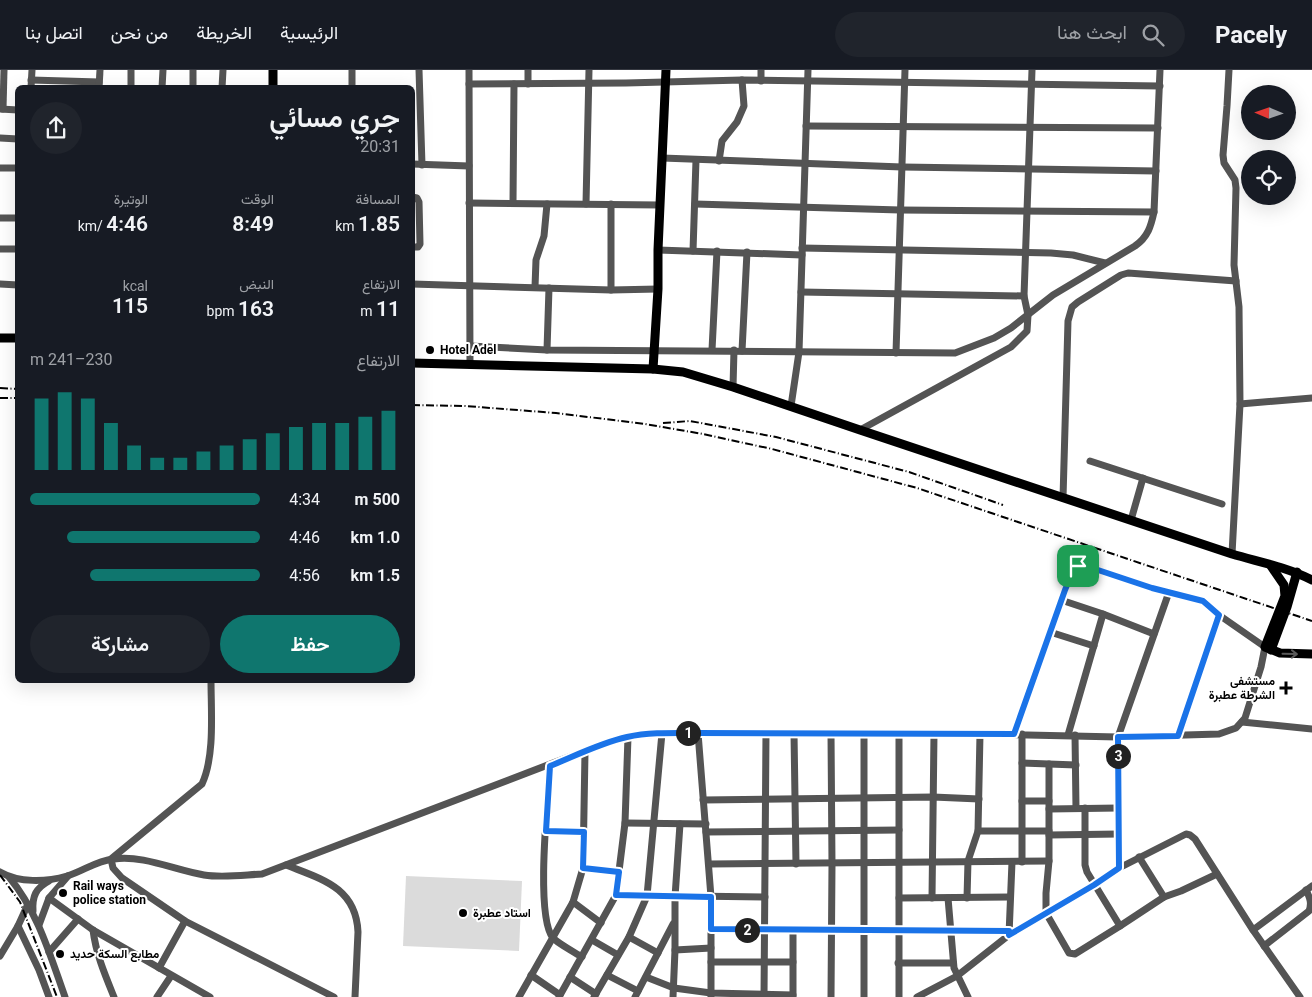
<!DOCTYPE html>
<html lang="ar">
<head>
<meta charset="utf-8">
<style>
	body { margin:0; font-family:Roboto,Vazirmatn,sans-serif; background:#20242c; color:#f1f3f6; direction:rtl; height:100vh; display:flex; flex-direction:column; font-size:19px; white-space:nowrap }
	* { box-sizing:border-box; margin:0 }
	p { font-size:16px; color:#9ea1a6 }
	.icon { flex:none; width:28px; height:28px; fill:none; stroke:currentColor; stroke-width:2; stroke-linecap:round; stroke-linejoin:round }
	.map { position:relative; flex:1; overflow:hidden; direction:ltr }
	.panel { position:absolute; left:15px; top:15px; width:400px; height:598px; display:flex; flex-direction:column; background:#171b24; border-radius:8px; box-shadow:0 5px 20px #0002; direction:rtl }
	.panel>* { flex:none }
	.needle { width:32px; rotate:272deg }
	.tools { position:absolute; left:1241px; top:15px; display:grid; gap:10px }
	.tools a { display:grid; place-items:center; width:55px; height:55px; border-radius:50%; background:#171b24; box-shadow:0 5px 20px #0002; font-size:25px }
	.pin { position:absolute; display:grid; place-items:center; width:42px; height:42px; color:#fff; margin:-21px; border-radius:10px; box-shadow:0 2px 8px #0006 }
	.km { position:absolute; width:25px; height:25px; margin:-12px; border-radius:50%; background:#222; color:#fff; font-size:14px; line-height:25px; text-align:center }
	.round { display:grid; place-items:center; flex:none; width:52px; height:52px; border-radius:26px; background:#20242c }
	.summary { display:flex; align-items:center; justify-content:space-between; height:85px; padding:0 15px }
	h1 { font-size:28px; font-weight:600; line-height:38px }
	.metrics { display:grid; grid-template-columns:repeat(3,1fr); gap:8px; height:85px; padding:5px 15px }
	.metrics div { display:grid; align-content:center }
	.metrics b { font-size:21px; font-weight:600 }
	.metrics small { font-size:14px; font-weight:400 }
	.metrics p { font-size:14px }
	.chart { height:140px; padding:10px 15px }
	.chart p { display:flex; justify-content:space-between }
	.chart svg { width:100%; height:90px; margin-top:5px; stroke:#0f766e; stroke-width:6 }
	.button { display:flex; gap:10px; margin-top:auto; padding:10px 15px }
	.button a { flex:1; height:58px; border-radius:30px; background:#0f766e; color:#fff; font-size:20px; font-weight:600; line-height:58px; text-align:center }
	.button a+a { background:#20242c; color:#f1f3f6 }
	ul { padding:0 15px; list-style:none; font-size:16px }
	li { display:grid; grid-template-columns:80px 60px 1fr; align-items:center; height:38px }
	li i { height:12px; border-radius:6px; background:#0f766e }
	header { display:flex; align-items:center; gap:30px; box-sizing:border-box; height:70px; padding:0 25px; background:#171b24; border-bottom:1px solid #363941 }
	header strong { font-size:24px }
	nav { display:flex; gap:28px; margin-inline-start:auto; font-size:18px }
	.search { width:350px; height:45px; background:#20242c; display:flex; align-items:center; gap:12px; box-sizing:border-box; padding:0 18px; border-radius:28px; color:#9ea1a6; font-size:19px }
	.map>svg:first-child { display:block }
</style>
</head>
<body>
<header>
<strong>Pacely</strong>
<div class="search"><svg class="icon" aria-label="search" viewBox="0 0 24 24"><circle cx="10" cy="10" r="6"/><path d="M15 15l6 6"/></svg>ابحث هنا</div>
<nav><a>الرئيسية</a><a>الخريطة</a><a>من نحن</a><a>اتصل بنا</a></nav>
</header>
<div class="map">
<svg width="1312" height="927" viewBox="0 0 1312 927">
	<rect width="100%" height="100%" fill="#fff"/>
	<path fill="#dbdbdb" d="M406,806L522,811L519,881L403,876Z"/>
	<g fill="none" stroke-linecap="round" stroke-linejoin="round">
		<g stroke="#545454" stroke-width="7">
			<path d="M352,0V18"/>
			<path d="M419,0L422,95"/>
			<path d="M469,0L470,295"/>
			<path d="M528,0V14"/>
			<path d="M1229,0L1227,36L1223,85L1224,93L1235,110L1236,118L1234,195L1239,237L1240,334L1232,484"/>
			<path d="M31,10L99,12"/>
			<path d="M761,11V0"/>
			<path d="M469,14L626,13L742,10L1160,16"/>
			<path d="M31,18L32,0"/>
			<path d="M99,18L100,0"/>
			<path d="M131,18V0"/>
			<path d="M162,18L163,0"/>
			<path d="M193,18V0"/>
			<path d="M222,18L223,0"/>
			<path d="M0,39L18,40"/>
			<path d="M3,39L4,0"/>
			<path d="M806,56L1158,58"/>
			<path d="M0,68L18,69"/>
			<path d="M662,88L902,97L1156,101"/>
			<path d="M719,91L722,71L737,52L744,36L742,10"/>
			<path d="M412,94L469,96"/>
			<path d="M0,98H18"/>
			<path d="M412,127L417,128L419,132L420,174L418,177H412"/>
			<path d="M469,133L660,135"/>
			<path d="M513,133L514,14"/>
			<path d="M586,134L589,0"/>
			<path d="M695,134L900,140L1154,142"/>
			<path d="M0,148H18"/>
			<path d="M802,178L1051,183L1073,185L1105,193"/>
			<path d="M0,179H18"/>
			<path d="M658,180L802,185"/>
			<path d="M693,181L696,90"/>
			<path d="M0,214L18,215"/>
			<path d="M412,214L611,220L658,219"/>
			<path d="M535,217L536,190L544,166L547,134"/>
			<path d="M611,220V134"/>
			<path d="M801,222L1024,226"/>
			<path d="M470,276L547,280L955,283L994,268L1011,258L1053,225L1135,176C1148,167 1151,156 1154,142L1160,0"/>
			<path d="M547,280L549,218"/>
			<path d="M712,280L717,181"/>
			<path d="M742,281L747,182"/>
			<path d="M896,283L905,0"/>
			<path d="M733,317L734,280"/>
			<path d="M1240,334L1312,328"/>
			<path d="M791,336L799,282L808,0"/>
			<path d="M860,360L1011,277L1027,261L1028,245L1024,226L1032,0"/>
			<path d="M1090,391L1222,434"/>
			<path d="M1063,428L1068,251L1072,237L1078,232L1121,205L1128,203L1236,211"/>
			<path d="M1131,450L1143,408"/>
			<path d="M1061,530L1103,544L1154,564"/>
			<path d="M1050,562L1094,576"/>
			<path d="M211,610C211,642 215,686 202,714L111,789L113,798L122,808L185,851L334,927"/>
			<path d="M1242,652L1312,659"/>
			<path d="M698,663L711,827V927"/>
			<path d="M794,663L796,794"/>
			<path d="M831,663L832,794L831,927"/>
			<path d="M864,663V927"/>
			<path d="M1022,664V792"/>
			<path d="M1068,665L1103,544"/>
			<path d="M1075,665L1076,738"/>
			<path d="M1179,666L1219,545"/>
			<path d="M1022,693L1076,695"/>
			<path d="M1049,694V791L1046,823V843L1069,883L1075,884L1120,856L1164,827L1181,821L1217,804"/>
			<path d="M550,696C548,728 535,846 553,868C559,874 574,882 582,887"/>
			<path d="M703,730L933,727L979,729"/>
			<path d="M1022,731H1049"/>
			<path d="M1085,738V795L1087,802L1120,856"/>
			<path d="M1049,739L1119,738"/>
			<path d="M625,753L706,754"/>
			<path d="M546,761L584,762"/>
			<path d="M978,761H1049"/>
			<path d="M706,762L899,760"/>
			<path d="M1049,765L1119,764"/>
			<path d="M1139,787L1164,827"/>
			<path d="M709,794L1049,791"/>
			<path d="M286,795C321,809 356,817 358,862L355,927"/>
			<path d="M583,798L619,802"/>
			<path d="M1119,798L1118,667L1169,522"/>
			<path d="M0,802C19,813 46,812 67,806C84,801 95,791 114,789C144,785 174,800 204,805C223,808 243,805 262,804L608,672L638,665L698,663L980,664L1118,667L1219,664L1236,658L1245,648L1261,597L1265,577L1219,545L1203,531L1142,515L1090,496C1074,493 1071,508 1065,520L1014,664"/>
			<path d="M9,807C38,842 50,885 65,927"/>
			<path d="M616,825L765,827"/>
			<path d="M49,828L93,860L210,927"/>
			<path d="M899,828L1010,827"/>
			<path d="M932,828L934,664"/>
			<path d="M948,828L954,898L968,927"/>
			<path d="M967,828L968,791L978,761L980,664"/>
			<path d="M573,832L601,853"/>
			<path d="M33,841C32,826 36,818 49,811"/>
			<path d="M39,855L49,828L68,806"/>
			<path d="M18,856L39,900L49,927"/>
			<path d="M711,859L1009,861"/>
			<path d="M93,860C96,884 105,905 114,927"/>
			<path d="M1253,860L1312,816"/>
			<path d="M1009,865L1012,792"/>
			<path d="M629,867L658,883"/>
			<path d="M592,870L618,885"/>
			<path d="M1264,876L1309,841C1312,833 1310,828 1306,820"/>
			<path d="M675,880L711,878"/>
			<path d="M49,882L78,849"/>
			<path d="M0,886L18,856L28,834"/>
			<path d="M711,892H793"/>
			<path d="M898,893H953"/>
			<path d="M159,898L185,851"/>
			<path d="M531,905L560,925"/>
			<path d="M607,905L638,921"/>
			<path d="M570,907L596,924"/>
			<path d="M646,907L674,918L711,923L793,925"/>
			<path d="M157,927L171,906"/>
			<path d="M519,927L573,832L583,798L585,682"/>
			<path d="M559,927L616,825L625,753L628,667"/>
			<path d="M594,927L629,867L647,826L662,663"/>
			<path d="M635,927L673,854"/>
			<path d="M673,927L675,880V827L680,754"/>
			<path d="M764,927L766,663"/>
			<path d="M793,927V861"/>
			<path d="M899,927V663"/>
			<path d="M917,927L957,906L1009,865L1094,815L1119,798L1186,764L1190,765L1195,769L1253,860L1300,927"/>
		</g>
		<g stroke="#000" stroke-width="9">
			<path d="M273,0V18"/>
			<path d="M0,268H18"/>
			<path d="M412,293L653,299L683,302L733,317L860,360L1232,484C1259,492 1287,497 1312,510"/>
			<path d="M653,299L658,219V180L666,0"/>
			<path d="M1271,496L1284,515L1285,526L1265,577L1280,583L1312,584"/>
			<path d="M1271,580L1287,537L1297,502"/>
		</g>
		<g stroke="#000" stroke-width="2" stroke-dasharray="8 2.5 1 2.5" stroke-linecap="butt">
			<path d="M0,318L18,319"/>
			<path d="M0,328H18"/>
			<path d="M412,335L465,336L556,343L645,354L703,364L772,379L917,418L1312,551"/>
			<path d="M663,353L690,351L776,367L909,402L1003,435"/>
			<path d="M0,805L20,832L57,927"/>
		</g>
	</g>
	<defs><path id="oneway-shaft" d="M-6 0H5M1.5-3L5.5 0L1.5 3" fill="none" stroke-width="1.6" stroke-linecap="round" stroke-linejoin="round" transform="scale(1.25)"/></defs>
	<use stroke="#595959" href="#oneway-shaft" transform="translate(1290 584) rotate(1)"/>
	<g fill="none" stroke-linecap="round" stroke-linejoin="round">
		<defs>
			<path id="route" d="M1083,495L1152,518L1203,531L1219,545L1178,666L1118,667L1119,798L1094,815L1009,865V861L711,859V827L616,825L619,802L583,798L584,762L546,761L550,696C575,686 600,673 627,667C650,662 674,663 698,663L1014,664L1065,520C1069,511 1072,498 1083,495Z"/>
		</defs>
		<use href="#route" stroke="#fff" stroke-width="10"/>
		<use href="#route" stroke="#1a73e8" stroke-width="6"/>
	</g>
	<g fill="#000" stroke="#fff" stroke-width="2">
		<circle cx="430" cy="280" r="5"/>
		<path d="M1283.5 610.5h5v5h5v5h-5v5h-5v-5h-5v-5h5z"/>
		<circle cx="63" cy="823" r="5"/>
		<circle cx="463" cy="843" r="5"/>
		<circle cx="60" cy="884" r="5"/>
	</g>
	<g text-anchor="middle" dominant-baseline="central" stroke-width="4" stroke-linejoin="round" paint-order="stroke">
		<g font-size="12" font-weight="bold" fill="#000" stroke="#fff" text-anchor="start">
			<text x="440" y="280">Hotel Adel</text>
			<text x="1275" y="611" text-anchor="end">مستشفى<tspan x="1275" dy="14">الشرطة عطبرة</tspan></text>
			<text x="73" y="816">Rail ways<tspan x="73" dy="14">police station</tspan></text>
			<text x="473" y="843">استاد عطبرة</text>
			<text x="70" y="884">مطابع السكة حديد</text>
		</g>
	</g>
</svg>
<div class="tools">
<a><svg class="needle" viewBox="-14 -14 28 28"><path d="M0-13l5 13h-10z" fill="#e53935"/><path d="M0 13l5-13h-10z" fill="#9ea1a6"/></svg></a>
<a><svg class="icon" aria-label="locate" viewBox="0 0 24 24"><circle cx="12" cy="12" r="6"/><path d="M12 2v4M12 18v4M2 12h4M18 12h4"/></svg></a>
</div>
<div class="pin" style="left:1078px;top:496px;background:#1e9e55"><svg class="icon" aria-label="arrive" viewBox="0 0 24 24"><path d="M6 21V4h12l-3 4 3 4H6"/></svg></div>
<b class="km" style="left:688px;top:663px">1</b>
<b class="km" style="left:747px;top:860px">2</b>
<b class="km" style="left:1118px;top:686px">3</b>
<section class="panel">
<div class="summary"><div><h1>جري مسائي</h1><p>20:31</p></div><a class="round"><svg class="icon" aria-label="share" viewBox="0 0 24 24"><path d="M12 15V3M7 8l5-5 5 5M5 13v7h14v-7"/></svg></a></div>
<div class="metrics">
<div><p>المسافة</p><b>1.85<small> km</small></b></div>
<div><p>الوقت</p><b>8:49</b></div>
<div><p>الوتيرة</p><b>4:46<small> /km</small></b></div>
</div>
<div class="metrics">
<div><p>الارتفاع</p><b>11<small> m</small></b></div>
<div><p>النبض</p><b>163<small> bpm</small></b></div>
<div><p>kcal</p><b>115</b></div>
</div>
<div class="chart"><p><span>الارتفاع</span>230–241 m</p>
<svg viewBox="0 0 160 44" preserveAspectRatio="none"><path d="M5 44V9M15 44V6M25 44V9M35 44V21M45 44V32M55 44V38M65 44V38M75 44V35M85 44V32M95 44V29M105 44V26M115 44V23M125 44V21M135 44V21M145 44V18M155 44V15"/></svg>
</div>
<ul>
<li><b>500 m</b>4:34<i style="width:100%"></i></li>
<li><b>1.0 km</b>4:46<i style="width:84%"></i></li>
<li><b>1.5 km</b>4:56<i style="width:74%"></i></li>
</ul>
<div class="button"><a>حفظ</a><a>مشاركة</a></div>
</section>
</div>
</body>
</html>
